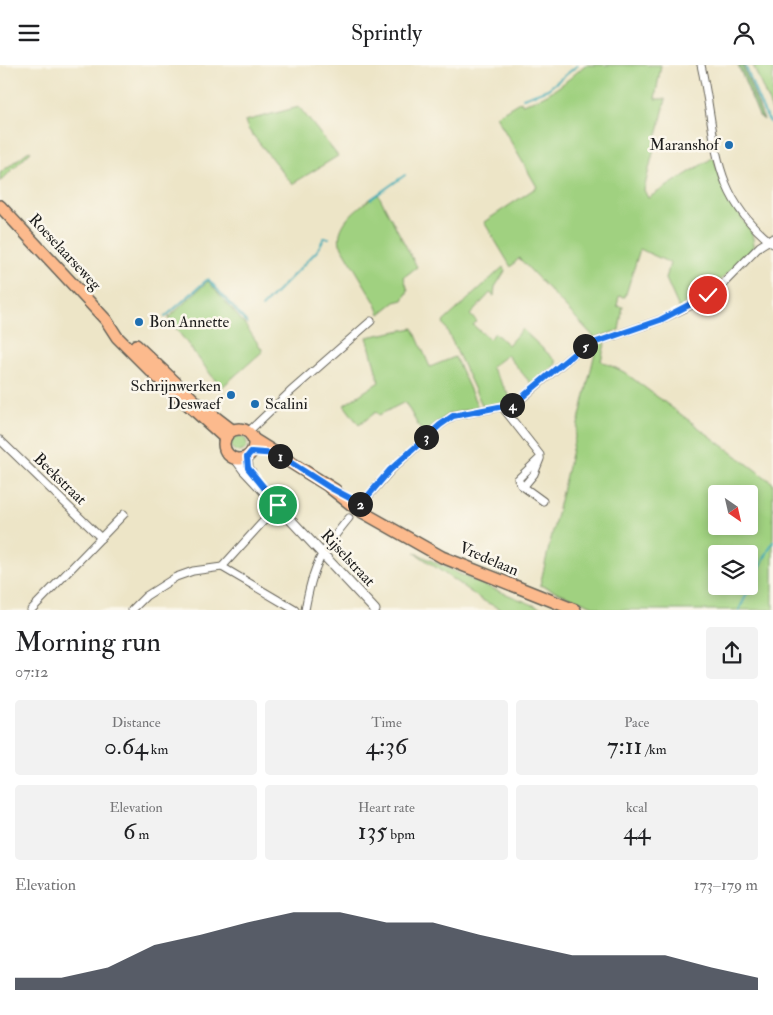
<!DOCTYPE html>
<html lang="en">
<head>
<meta charset="utf-8">
<style>
	body { margin:0; font-family:"IM FELL Double Pica",serif; background:#f2f2f2; color:#202124; height:100vh; display:flex; flex-direction:column; font-size:19px; white-space:nowrap }
	* { box-sizing:border-box; margin:0 }
	p { font-size:16px; color:#757577 }
	.icon { flex:none; width:28px; height:28px; fill:none; stroke:currentColor; stroke-width:2; stroke-linecap:round; stroke-linejoin:round }
	.map { position:relative; height:545px; overflow:hidden }
	.side { display:flex; flex-direction:column; background:#fff; flex:1 }
	.side>* { flex:none }
	.needle { width:32px; rotate:146deg }
	.tools { position:absolute; left:708px; top:420px; display:grid; gap:10px }
	.tools a { display:grid; place-items:center; width:50px; height:50px; border-radius:5px; background:#fff; box-shadow:0 2px 8px #0003; font-size:25px }
	.pin { position:absolute; display:grid; place-items:center; width:42px; height:42px; color:#fff; margin:-21px; border:2px solid #fff; border-radius:50%; box-shadow:0 1px 5px #0007 }
	.km { position:absolute; width:25px; height:25px; margin:-12px; border-radius:50%; background:#222; color:#fff; font-size:14px; line-height:25px; text-align:center }
	.round { display:grid; place-items:center; flex:none; width:52px; height:52px; border-radius:5px; background:#f2f2f2 }
	.overview { display:flex; align-items:center; justify-content:space-between; height:85px; padding:0 15px }
	h1 { font-size:28px; font-weight:600; line-height:38px }
	.metrics { display:grid; grid-template-columns:repeat(3,1fr); gap:8px; height:85px; padding:5px 15px }
	.metrics div { display:grid; align-content:center; border-radius:5px; background:#f2f2f2; text-align:center }
	.metrics b { font-size:25px; font-weight:600 }
	.metrics small { font-size:14px; font-weight:400 }
	.metrics p { font-size:14px }
	.chart { height:140px; padding:10px 15px }
	.chart p { display:flex; justify-content:space-between }
	.chart svg { width:100%; height:90px; margin-top:5px; fill:#111827; opacity:.7 }
	header { display:flex; justify-content:space-between; align-items:center; height:65px; padding:0 15px; background:#fff; font-size:22px; font-weight:600 }
	.map>svg:first-child { display:block }
</style>
</head>
<body>
<header><svg class="icon" aria-label="menu" viewBox="0 0 24 24"><path d="M4 6h16M4 12h16M4 18h16"/></svg>Sprintly<svg class="icon" aria-label="person" viewBox="0 0 24 24"><circle cx="12" cy="8" r="4"/><path d="M4 21q1-7 8-7t8 7"/></svg></header>
<div class="map">
<svg width="773" height="545" viewBox="0 0 773 545">
	<rect width="100%" height="100%" fill="#fbf7ec"/>
	<filter id="ink" filterUnits="userSpaceOnUse"><feTurbulence type="fractalNoise" baseFrequency=".02" numOctaves="2"/><feDisplacementMap in="SourceGraphic" scale="10" xChannelSelector="R" yChannelSelector="G"/><feConvolveMatrix kernelMatrix="1 2 1 2 8 2 1 2 1" color-interpolation-filters="sRGB"/></filter>
	<filter id="wash" filterUnits="userSpaceOnUse"><feTurbulence type="fractalNoise" baseFrequency=".0096" numOctaves="4" result="noise"/><feDisplacementMap in="SourceGraphic" scale="20" xChannelSelector="R" yChannelSelector="G"/><feGaussianBlur stdDeviation="1.12" result="paint"/><feColorMatrix in="noise" values="0 0 0 0 0 0 0 0 0 0 0 0 0 0 0 0 0 1.4 0 .05"/><feComposite in="paint" operator="in"/></filter>
	<g filter="url(#wash)">
		<rect width="100%" height="100%" fill="#ede5c7"/>
		<g fill="#a0d180" stroke="#5e764e" fill-rule="evenodd">
			<path d="M585,0H661L655,34H666L644,125L648,133L714,92L720,114L728,132L752,168L754,179L752,185L711,224L679,243L666,214L670,198L640,184L625,232L619,231L617,241L623,242L619,265L595,273L519,193L511,202L484,157L537,122L496,51L521,36L522,39C549,32 565,18 585,0Z"/>
			<path d="M753,0H773V48Z"/>
			<path d="M299,42L338,91L292,119L248,64L245,56Z"/>
			<path d="M30,85L31,86L0,117V108Z"/>
			<path d="M378,129L417,202L404,212L408,226L403,235L395,237L380,249L376,239L340,179C335,157 362,139 378,129Z"/>
			<path d="M503,202L505,206L495,222L494,231L490,228L470,250L477,256L473,260L489,274L495,268L508,280L522,264L556,296V299L533,321L507,290L491,302L513,336L483,342L443,257Z"/>
			<path d="M208,216L246,261L263,286L221,323L168,253Z"/>
			<path d="M413,263L430,302L455,292L478,342L449,349L423,369L405,337L379,350L376,347L359,360L344,340L379,317L367,272Z"/>
			<path d="M606,275L601,296L624,307L773,418V545H603L540,520L597,279ZM716,429H749V461H716ZM716,489H749V521H716Z"/>
			<circle cx="239" cy="379" r="8"/>
			<path d="M414,487L474,516L546,545H502L482,535Z"/>
		</g>
		<path fill="#80b36e" stroke="#4e6845" d="M738,0H743L764,55L759,51Z"/>
		<g fill="none" stroke-linecap="round" stroke-linejoin="round">
			<g stroke="#39aab6" stroke-width="2">
				<path d="M745,0C751,14 763,52 773,60"/>
				<path d="M523,33L548,24L578,0"/>
				<path d="M371,134L405,110"/>
				<path d="M262,242L317,186L324,173H329"/>
				<path d="M165,252L208,214L247,258"/>
				<path d="M739,545L773,476"/>
			</g>
		</g>
	</g>
	<g filter="url(#ink)">
		<g fill="none" stroke-linecap="round" stroke-linejoin="round">
			<defs>
				<g id="minor">
					<path d="M701,0C718,73 708,128 773,179"/>
					<path d="M503,343L540,390V393L518,414L521,420L543,436"/>
					<path d="M248,367L290,327L371,256"/>
					<path d="M0,375L101,473"/>
					<path d="M524,421L534,409L540,394"/>
					<path d="M357,444L391,405L440,360L453,351L515,339L582,282L660,255L692,240L720,222L760,181L773,173"/>
					<path d="M222,502L295,545"/>
					<path d="M31,545L124,449"/>
					<path d="M132,545L146,531L176,512L193,506L222,502L278,440"/>
					<path d="M305,545C313,500 320,488 349,453"/>
				</g>
				<g id="tertiary">
					<path d="M247,392L248,403L251,407"/>
					<path d="M236,394L244,405L375,545"/>
				</g>
				<g id="primary">
					<path d="M0,141L106,255L117,272L155,310L225,373"/>
					<path d="M136,280L197,338L232,365"/>
					<circle cx="239" cy="379" r="15"/>
					<path d="M253,374L335,425"/>
					<path d="M329,422L357,444L442,492L575,545"/>
				</g>
			</defs>
			<use href="#minor" stroke="#656258" stroke-width="9"/>
			<use href="#tertiary" stroke="#656258" stroke-width="11"/>
			<use href="#primary" stroke="#656258" stroke-width="14"/>
			<use href="#minor" stroke="#fff" stroke-width="7"/>
			<use href="#tertiary" stroke="#fff" stroke-width="9"/>
			<use href="#primary" stroke="#fcba8d" stroke-width="11"/>
		</g>
	</g>
	<g fill="none" stroke-linecap="round" stroke-linejoin="round" filter="url(#ink)">
		<defs>
			<path id="route" d="M278,440L248,403L247,392L251,387L277,389L329,422L361,439L390,405L440,360L453,351L514,339L582,282L660,255L708,230"/>
		</defs>
		<use href="#route" stroke="#fff" stroke-width="10"/>
		<use href="#route" stroke="#1a73e8" stroke-width="6"/>
	</g>
	<g fill="#1f6fb2" stroke="#fbf7ec" stroke-width="2">
		<circle cx="729" cy="80" r="5"/>
		<circle cx="139" cy="257" r="5"/>
		<circle cx="231" cy="330" r="5"/>
		<circle cx="255" cy="339" r="5"/>
	</g>
	<g text-anchor="middle" dominant-baseline="central" stroke-width="5" stroke-linejoin="round" paint-order="stroke">
		<g font-size="16" fill="#1c1c1c" stroke="#fbf7ec" text-anchor="end">
			<text x="719" y="80">Maranshof</text>
			<text x="149" y="257" text-anchor="start">Bon Annette</text>
			<text x="221" y="321">Schrijnwerken<tspan x="221" dy="18">Deswaef</tspan></text>
			<text x="265" y="339" text-anchor="start">Scalini</text>
		</g>
		<g font-size="16" fill="#1c1c1c" stroke="#fbf7ec">
			<text transform="translate(65 187) rotate(47)">Roeselaarseweg</text>
			<text transform="translate(60 414) rotate(44)">Beekstraat</text>
			<text transform="translate(348 493) rotate(47)">Rijselstraat</text>
			<text transform="translate(489 494) rotate(23)">Vredelaan</text>
		</g>
	</g>
</svg>
<div class="tools">
<a><svg class="needle" viewBox="-14 -14 28 28"><path d="M0-13l5 13h-10z" fill="#e53935"/><path d="M0 13l5-13h-10z" fill="#757577"/></svg></a>
<a><svg class="icon" aria-label="layers" viewBox="0 0 24 24"><path d="M12 4l9 5-9 5-9-5zM3 14l9 5 9-5"/></svg></a>
</div>
<div class="pin" style="left:278px;top:440px;background:#1e9e55"><svg class="icon" aria-label="arrive" viewBox="0 0 24 24"><path d="M6 21V4h12l-3 4 3 4H6"/></svg></div>
<div class="pin" style="left:708px;top:230px;background:#d93025"><svg class="icon" aria-label="check" viewBox="0 0 24 24"><path d="M5 12l5 5 9-10"/></svg></div>
<b class="km" style="left:280px;top:391px">1</b>
<b class="km" style="left:360px;top:439px">2</b>
<b class="km" style="left:426px;top:372px">3</b>
<b class="km" style="left:512px;top:340px">4</b>
<b class="km" style="left:585px;top:281px">5</b>
</div>
<section class="side">
<div class="overview"><div><h1>Morning run</h1><p>07:12</p></div><a class="round"><svg class="icon" aria-label="share" viewBox="0 0 24 24"><path d="M12 15V3M7 8l5-5 5 5M5 13v7h14v-7"/></svg></a></div>
<div class="metrics">
<div><p>Distance</p><b>0.64<small> km</small></b></div>
<div><p>Time</p><b>4:36</b></div>
<div><p>Pace</p><b>7:11<small> /km</small></b></div>
</div>
<div class="metrics">
<div><p>Elevation</p><b>6<small> m</small></b></div>
<div><p>Heart rate</p><b>135<small> bpm</small></b></div>
<div><p>kcal</p><b>44</b></div>
</div>
<div class="chart"><p><span>Elevation</span>173–179 m</p>
<svg viewBox="0 0 160 44" preserveAspectRatio="none"><path d="M0 44V38L10 38L20 33L30 22L40 17L50 11L60 6L70 6L80 11L90 11L100 17L110 22L120 27L130 27L140 27L150 33L160 38V44z"/></svg>
</div>
</section>
</body>
</html>
